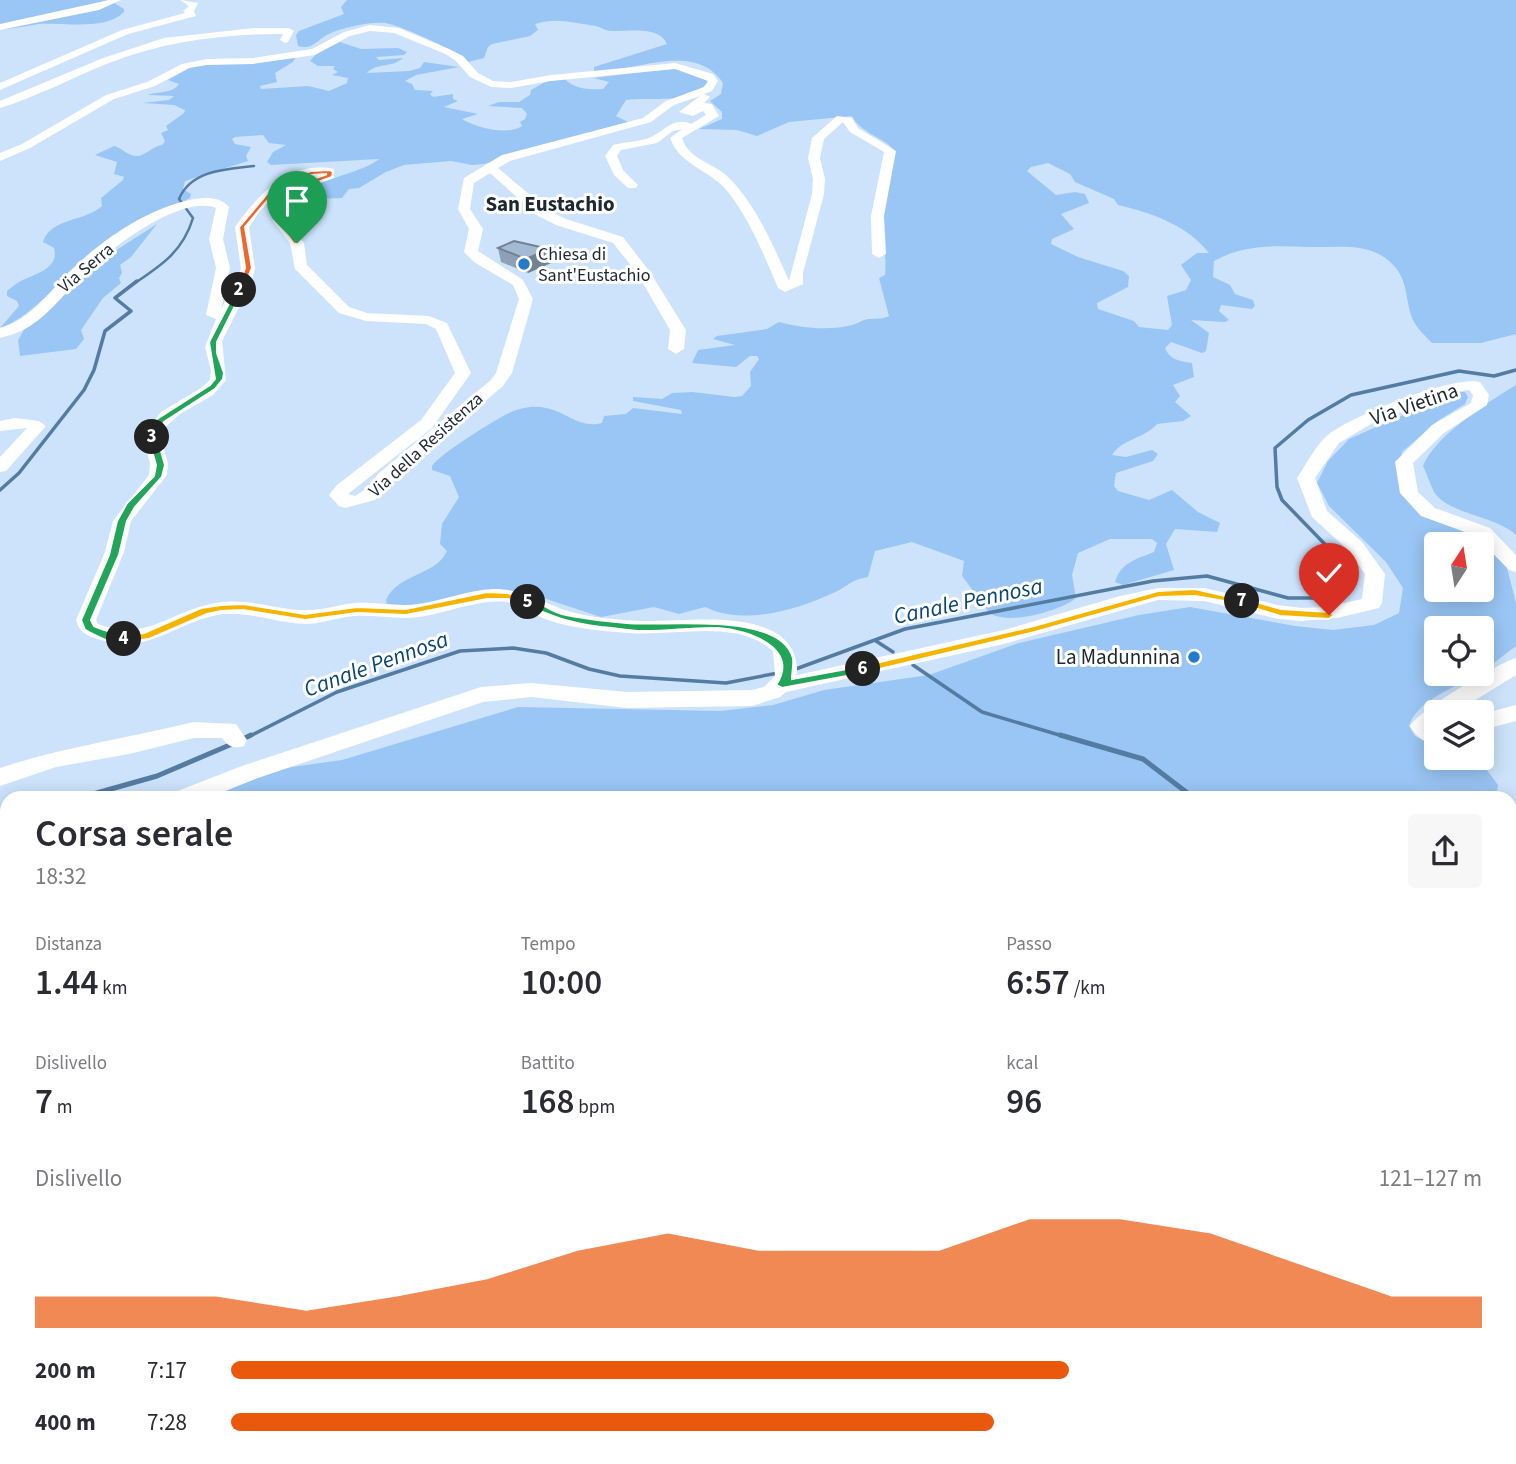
<!DOCTYPE html>
<html lang="it">
<head>
<meta charset="utf-8">
<style>
	body { margin:0; font-family:"Source Sans 3",sans-serif; background:#f7f7f7; color:#2b2b33; height:100vh; display:flex; flex-direction:column; font-size:26px; white-space:nowrap }
	* { box-sizing:border-box; margin:0 }
	p { font-size:23px; color:#7c7c81 }
	.icon { flex:none; width:38px; height:38px; fill:none; stroke:currentColor; stroke-width:2; stroke-linecap:round; stroke-linejoin:round }
	.map { position:relative; flex:1; overflow:hidden }
	.side { position:absolute; left:0px; top:791px; width:1517px; height:674px; display:flex; flex-direction:column; background:#fff; border-radius:21px 21px 0 0; box-shadow:0 4px 18px #0003 }
	.side>* { flex:none }
	.needle { width:46px; rotate:12deg }
	.controls { position:absolute; left:1424px; top:532px; display:grid; gap:14px }
	.controls a { display:grid; place-items:center; width:70px; height:70px; border-radius:7px; background:#fff; box-shadow:0 4px 18px #0003; font-size:35px }
	.pin { position:absolute; display:grid; place-items:center; width:60px; height:60px; color:#fff; margin:-72px -30px; border-radius:50% 50% 50% 0; rotate:-45deg; box-shadow:0 0 7px #0007 }
	.pin .icon { rotate:45deg }
	.km { position:absolute; width:35px; height:35px; margin:-18px; border-radius:50%; background:#222; color:#fff; font-size:19px; line-height:35px; text-align:center }
	.round { display:grid; place-items:center; flex:none; width:74px; height:74px; border-radius:7px; background:#f7f7f7 }
	.overview { display:flex; align-items:center; justify-content:space-between; height:119px; padding:0 35px }
	h1 { font-size:38px; font-weight:600; line-height:52px }
	.stats { display:grid; grid-template-columns:repeat(3,1fr); gap:10px; height:119px; padding:7px 35px }
	.stats div { display:grid; align-content:center }
	.stats b { font-size:35px; font-weight:600 }
	.stats small { font-size:19px; font-weight:400 }
	.stats p { font-size:19px }
	.chart { height:196px; padding:14px 35px }
	.chart p { display:flex; justify-content:space-between }
	.chart svg { width:100%; height:126px; margin-top:7px; fill:#ea580c; opacity:.7 }
	ul { padding:0 35px; list-style:none; font-size:23px }
	li { display:grid; grid-template-columns:112px 84px 1fr; align-items:center; height:52px }
	li i { height:18px; border-radius:9px; background:#ea580c }
	.map>svg:first-child { display:block }
</style>
</head>
<body>
<div class="map">
<svg width="1516" height="1464" viewBox="0 0 1516 1464">
	<rect width="100%" height="100%" fill="#cce3fb"/>
	<g fill="#9ac6f5" fill-rule="evenodd">
		<path d="M0,0H109L124,9V12C106,31 62,22 39,24C26,26 13,29 0,29Z"/>
		<path d="M347,0H1516V334L1481,343H1432C1426,337 1418,329 1414,322C1405,304 1409,283 1395,267C1372,240 1338,248 1308,247C1275,246 1244,244 1214,261L1213,277L1230,285L1235,294L1253,300L1255,306L1252,309L1221,305L1219,311L1229,320L1225,322L1191,320L1209,333L1206,351L1202,353L1171,342L1165,348C1170,360 1179,361 1192,363L1194,377L1173,385L1180,396L1175,402L1191,416L1183,421L1157,424C1144,439 1123,438 1112,455L1126,457L1152,450L1158,454L1153,461L1116,473L1114,486L1118,491L1149,500L1172,490L1198,512L1220,523L1217,532L1175,529L1166,544L1174,570L1123,585L1115,582C1121,562 1137,559 1154,552L1157,543L1152,539H1110L1078,553L1072,575L1076,598C1063,610 1003,628 988,611C979,601 971,587 962,576L964,561L912,542L875,551L868,577C847,581 850,586 833,593C796,610 744,626 705,607L679,614L654,607L601,617L522,591H498L411,605H387L386,600C398,573 436,576 447,551L440,544L442,524L459,497L450,476L432,470V466C441,453 493,421 509,413C519,408 535,405 546,408C567,412 580,429 602,423L604,416L626,414L633,408L682,414L681,410L633,401V397L662,399L672,393L692,392L735,397L742,396L751,386L750,372L759,359L757,356H750L736,367L692,363L698,350L735,345L713,339L717,336L767,329L779,322C800,328 830,331 852,325C857,324 862,320 868,319C877,318 880,320 889,316L879,278L885,275C887,255 882,238 883,218C884,196 891,173 895,151C884,137 860,133 852,116L789,122L757,136L737,130L699,129L722,119V112L710,101L721,94L723,83C697,42 635,69 597,74L594,70V67L667,44C659,25 627,32 611,31C605,31 601,27 596,26C573,23 558,17 535,24L538,30L530,36L492,44L488,47L484,58L468,62C458,51 400,25 385,23C369,22 346,27 331,33C318,38 313,51 298,46L296,35L299,31L344,14L341,7ZM1048,163L1070,174L1075,182L1114,199L1118,205C1152,213 1187,225 1209,253H1197L1181,265L1191,280L1186,290L1167,296L1172,325L1168,330L1139,327L1134,321L1098,309L1097,303L1128,287L1129,276L1123,271L1078,257L1051,244L1052,239L1074,229L1061,214L1089,203L1085,194L1075,192L1056,195L1027,171L1031,167Z"/>
		<path d="M340,42L361,49L398,48L407,52L404,55L376,57L379,60L403,58C392,68 375,63 367,73L409,71L420,68L424,62L459,67L416,75L405,81L412,84L415,90L433,91L430,94L433,97L453,94V99L458,101L444,107L478,114L462,119C474,127 507,136 522,126L520,122L525,119L527,114L522,108L488,106L499,102H519L530,95L531,90L547,81L565,79C573,89 591,90 603,89L609,82L594,78L675,68L707,79V83C690,106 649,96 626,100L616,116L630,123L484,164L472,165L451,161L404,165L386,172L359,188L349,189L342,198L315,199L305,207L287,209C298,180 357,177 379,159L271,165L267,162L273,152L286,145L269,143L263,135L235,137L232,139L235,144L251,147L246,156L248,161L185,181L183,189L191,194L190,198C153,216 113,240 80,266C56,285 28,319 0,328L19,306L17,301L7,296V291C11,288 16,283 21,281C34,274 60,269 54,248L43,242C50,218 87,221 102,206L101,198L123,180L124,177L114,174L117,162L95,155L114,146C122,148 127,155 135,156C145,157 152,146 162,145L165,141L161,133L168,130L166,126L184,113L185,110L174,105L143,103L169,100L174,96L148,95C158,91 172,94 179,84L168,80L193,66L296,56L293,62L275,73L277,82L260,86L261,89L308,86L329,91L347,83L348,78L332,75L338,72L333,69L335,66H318L310,61L317,53Z"/>
		<path d="M157,224L131,257L120,265L122,273L119,278L121,283L103,298L81,330L84,339L76,349L20,356L18,340L25,328L101,260Z"/>
		<path d="M1516,385V535C1495,515 1449,515 1434,492C1430,484 1427,474 1423,466C1434,437 1489,401 1516,385Z"/>
		<path d="M1455,392H1465L1468,397L1465,404L1439,420L1402,452L1399,470L1415,496L1484,536L1504,556L1516,603V646L1482,672V628H1437V674H1479C1457,686 1416,701 1409,726L1415,736L1437,747V758H1478L1498,785L1496,798H203L285,768L342,760L518,707L720,711L773,705L824,690L929,675L1019,643L1139,615L1190,607L1295,626L1333,630L1374,625L1399,613L1403,588L1386,562L1329,506L1317,483L1328,461L1349,439ZM1437,544H1482V590H1437Z"/>
		<path d="M7,883V1458H176L156,1464H0V885Z"/>
		<path d="M1510,906L1516,907V1464H1427L1423,1458H1510Z"/>
		<path d="M611,1458H1296L1300,1464H615Z"/>
	</g>
	<g fill="none" stroke-linecap="round" stroke-linejoin="round">
		<path stroke="#547ba2" stroke-width="2.5" d="M135,283C162,265 183,251 193,218L179,199C191,170 227,169 254,166"/>
		<g stroke="#547ba2" stroke-width="3.5">
			<path d="M0,490L19,473L84,390L94,370L105,331L131,311L115,298L137,281"/>
			<path d="M876,641L893,652"/>
			<path d="M913,665L982,712L1066,737"/>
			<path d="M793,670L905,629L1153,581L1207,576L1288,598H1320L1345,583L1348,568L1282,500L1277,487L1275,448L1308,420L1351,395L1459,371L1494,376L1516,370"/>
			<path d="M248,737L337,692L460,651L513,648L546,653L589,669L620,676L726,683L778,673"/>
		</g>
		<g stroke="#547ba2" stroke-width="5">
			<path d="M1060,735L1143,759L1194,798"/>
			<path d="M243,739L251,735"/>
			<path d="M79,798L157,776L232,744"/>
			<path d="M0,815L7,813"/>
			<path d="M1510,917L1516,918"/>
		</g>
		<g fill="#fff" fill-rule="evenodd">
			<path d="M109,0H121L99,10L0,30V24Z"/>
			<path d="M180,0L198,3L194,11L196,16L128,34L0,90V83L122,30L185,13L183,11L189,6Z"/>
			<path d="M370,25L399,28L449,49L463,56L478,73L493,81L511,82L551,75L675,63L713,74L718,81L712,91L704,94L710,97L704,103L712,104L719,116L682,138C689,160 712,162 727,176C756,204 773,245 789,281L812,194L813,179L808,158L812,138L837,116L852,118L858,128L896,151L884,216L886,254L879,258L872,254L871,216L884,152L850,132L843,122L824,139L820,158L825,179L824,194L803,273V284L785,292L778,288C764,255 750,220 728,192C711,170 680,166 670,138L682,129L673,131L657,143L621,150L617,156L623,170L638,185L636,188H628L614,175L605,156L613,145C624,142 635,142 646,139C661,135 673,115 691,124L706,115L703,111L693,116L679,112L700,96L674,105L651,122L510,161L498,168L548,210L566,219L623,237L650,272L686,330L684,349L676,354L668,349L670,330L637,273L613,243L556,225L538,216L490,173L474,183L470,209L483,229L478,251L523,280L533,299L512,373L503,386L391,481L375,500L345,508L339,506L329,495L337,485L421,420L455,373L436,329L426,324L366,321L339,313L295,269L290,243L273,221C277,187 289,186 318,175C286,178 265,202 249,227L255,269L249,288L222,341L226,380L213,395L180,414L163,429L161,441L168,463L167,475L131,521L124,552L96,620L98,624C149,644 175,606 224,602C253,599 280,611 309,610C325,610 340,604 356,603C377,602 398,607 420,604C444,600 468,590 493,589C526,588 552,610 584,615C606,619 630,621 653,621C696,621 801,606 797,675L1004,630L1120,596L1158,588H1204L1278,605L1302,608L1326,607L1362,599L1365,574L1348,550L1312,517L1297,478C1306,465 1316,444 1329,434C1352,416 1453,375 1480,382L1489,395L1487,405L1444,433L1413,463L1418,492L1435,508L1490,528L1516,555V572L1509,570L1476,536L1421,516L1400,493L1395,462L1432,425L1471,403L1473,395L1469,390L1461,391L1376,421L1339,443L1315,478L1327,511L1362,542L1385,574L1382,603L1379,608L1337,618L1302,621L1278,619L1204,601L1158,600L1004,644L786,692L780,697L752,706L627,708L531,697L483,702L258,778L208,798H171L175,792L242,766L481,687L531,683L627,692L752,690L764,687L775,676L773,651C736,618 674,637 629,633C603,631 576,629 551,621C536,617 523,604 507,602C477,599 448,613 419,617C398,620 377,615 355,616C340,617 324,623 308,624C280,624 253,612 224,614C179,619 146,658 98,639C86,635 80,633 76,620L105,552L113,521L149,475L150,463L144,441L147,429L161,412L201,388L210,380L211,370L205,347L216,319L206,315L216,268L209,239L216,208C180,194 110,249 85,273C67,290 52,312 30,326C21,332 11,335 0,338V328C30,320 49,292 70,271C103,239 149,207 195,199C207,197 221,197 229,207L223,239L230,268L221,310L241,269L235,227C259,194 289,160 334,169V178C305,189 290,186 287,221L304,243L307,265L349,307L367,313L429,316L447,323L471,373L432,428L348,494L355,496L366,489L379,473L491,380L496,373L519,299L513,285L474,262L464,252L469,229L458,209L464,178L502,155L643,118L666,101L704,87L708,81L675,69L551,81L511,88L491,87L470,77L455,60L443,53L394,33L370,31L350,36L315,55L253,64L207,65L189,68L155,86L114,99L30,148L0,161V153L22,144L106,95L147,82L182,64L207,59L253,58L312,49L344,32Z"/>
			<path d="M254,28H289L294,31L288,42L285,43L280,40L283,34C223,34 165,41 109,63C73,77 37,97 0,108V101L103,58L164,38Z"/>
			<path d="M15,418L39,421L46,426L6,471L0,472V457L27,428L0,431V421Z"/>
			<path d="M1516,658V675L1456,712H1437V746C1424,742 1417,738 1410,726C1418,711 1498,663 1516,658Z"/>
			<path d="M1516,705V721L1482,730V714Z"/>
			<path d="M194,722L236,724L247,740L244,746C233,749 229,747 222,738H194L129,754L56,767L0,786V768C63,747 129,738 194,722Z"/>
			<path d="M7,836V856L0,859V839Z"/>
		</g>
	</g>
	<path fill="#8da0b5" d="M498,248L549,249L551,263L528,273L501,262Z"/>
	<path fill="#738293" d="M549,249L551,263L528,273L526,259Z"/>
	<path fill="#a4bad2" stroke="#738293" stroke-width="2" d="M514,241L549,249L526,259L498,248Z"/>
	<path fill="#f0652b" stroke="#fff" stroke-width="2" d="M330,170L333,172L332,177L295,190L285,201L283,220L300,243L294,244L277,220C280,183 296,186 327,174L311,175L280,184L277,182L311,171Z"/>
	<path fill="#f0652b" stroke="#fff" stroke-width="2" d="M278,181L283,182L245,227L252,268L243,290L237,291L245,268L239,227Z"/>
	<path fill="#22a559" stroke="#fff" stroke-width="2" d="M239,288L243,290L217,342V353L224,373L223,379L215,389L164,422L155,439H149L157,419L210,385L215,379L209,342L236,290Z"/>
	<path fill="#22a559" stroke="#fff" stroke-width="2" d="M152,434L157,437L165,465L162,477L135,507L127,521L119,555L91,620L94,626C104,631 125,635 130,639C116,648 99,637 85,630L81,620L109,555L117,521L127,503L154,476L156,465L148,437Z"/>
	<path fill="#f5b400" stroke="#fff" stroke-width="2" d="M487,592L508,593L533,602L528,605L508,599H487L406,615L357,613L305,620L243,610L221,611L207,614L149,639L124,642L119,639L124,635L144,633L201,608L221,605L243,604L305,614L357,607L406,609Z"/>
	<path fill="#22a559" stroke="#fff" stroke-width="2" d="M528,598C540,602 550,611 562,614C583,619 605,621 627,623C663,627 780,610 793,658C794,664 792,673 792,679L863,666L869,669L863,673L782,688L776,685C801,648 747,630 718,628C692,627 665,632 638,631C626,630 613,628 601,627C571,623 551,617 525,604L523,602Z"/>
	<path fill="#f5b400" stroke="#fff" stroke-width="2" d="M1195,589L1247,601L1242,604L1195,596L1159,597L1035,632L863,673L858,669L863,666L1034,626L1158,591Z"/>
	<path fill="#f5b400" stroke="#fff" stroke-width="2" d="M1242,598L1281,609L1329,612L1334,615L1329,619L1280,616L1238,603L1237,601Z"/>
	<g fill="#247cc9" stroke="#fff" stroke-width="2.5">
		<circle cx="524" cy="264" r="7"/>
		<circle cx="1194" cy="657" r="7"/>
	</g>
	<g text-anchor="middle" dominant-baseline="central" stroke-width="6" stroke-linejoin="round" paint-order="stroke">
		<g font-size="18" fill="#1f2730" stroke="#fff" text-anchor="start">
			<text x="538" y="254">Chiesa di<tspan x="538" dy="21">Sant'Eustachio</tspan></text>
		</g>
		<g font-size="18" fill="#1f2730" stroke="#fff">
			<text transform="translate(86 268) rotate(-40)">Via Serra</text>
			<text transform="translate(426 445) rotate(-42)">Via della Resistenza</text>
		</g>
		<g font-size="21" font-weight="bold" fill="#1f2730" stroke="#fff">
			<text x="550" y="204">San Eustachio</text>
		</g>
		<g font-size="21" fill="#1f2730" stroke="#fff">
			<text transform="translate(1414 404) rotate(-19)">Via Vietina</text>
		</g>
		<g font-size="21" fill="#1f2730" stroke="#fff" text-anchor="end">
			<text x="1180" y="657">La Madunnina</text>
		</g>
		<g font-size="23" font-style="italic" fill="#094475" stroke="#fff">
			<text transform="translate(968 601) rotate(-12)">Canale Pennosa</text>
			<text transform="translate(376 664) rotate(-20)">Canale Pennosa</text>
		</g>
	</g>
</svg>
<div class="controls">
<a><svg class="needle" viewBox="-14 -14 28 28"><path d="M0-13l5 13h-10z" fill="#e53935"/><path d="M0 13l5-13h-10z" fill="#7c7c81"/></svg></a>
<a><svg class="icon" aria-label="locate" viewBox="0 0 24 24"><circle cx="12" cy="12" r="6"/><path d="M12 2v4M12 18v4M2 12h4M18 12h4"/></svg></a>
<a><svg class="icon" aria-label="layers" viewBox="0 0 24 24"><path d="M12 4l9 5-9 5-9-5zM3 14l9 5 9-5"/></svg></a>
</div>
<div class="pin" style="left:297px;top:243px;background:#1e9e55"><svg class="icon" aria-label="arrive" viewBox="0 0 24 24"><path d="M6 21V4h12l-3 4 3 4H6"/></svg></div>
<div class="pin" style="left:1329px;top:615px;background:#d93025"><svg class="icon" aria-label="check" viewBox="0 0 24 24"><path d="M5 12l5 5 9-10"/></svg></div>
<b class="km" style="left:239px;top:290px">2</b>
<b class="km" style="left:152px;top:437px">3</b>
<b class="km" style="left:124px;top:639px">4</b>
<b class="km" style="left:528px;top:602px">5</b>
<b class="km" style="left:863px;top:669px">6</b>
<b class="km" style="left:1242px;top:601px">7</b>
<section class="side">
<div class="overview"><div><h1>Corsa serale</h1><p>18:32</p></div><a class="round"><svg class="icon" aria-label="share" viewBox="0 0 24 24"><path d="M12 15V3M7 8l5-5 5 5M5 13v7h14v-7"/></svg></a></div>
<div class="stats">
<div><p>Distanza</p><b>1.44<small> km</small></b></div>
<div><p>Tempo</p><b>10:00</b></div>
<div><p>Passo</p><b>6:57<small> /km</small></b></div>
</div>
<div class="stats">
<div><p>Dislivello</p><b>7<small> m</small></b></div>
<div><p>Battito</p><b>168<small> bpm</small></b></div>
<div><p>kcal</p><b>96</b></div>
</div>
<div class="chart"><p><span>Dislivello</span>121–127 m</p>
<svg viewBox="0 0 160 44" preserveAspectRatio="none"><path d="M0 44V33L10 33L20 33L30 38L40 33L50 27L60 17L70 11L80 17L90 17L100 17L110 6L120 6L130 11L140 22L150 33L160 33V44z"/></svg>
</div>
<ul>
<li><b>200 m</b>7:17<i style="width:67%"></i></li>
<li><b>400 m</b>7:28<i style="width:61%"></i></li>
</ul>
</section>
</div>
</body>
</html>
